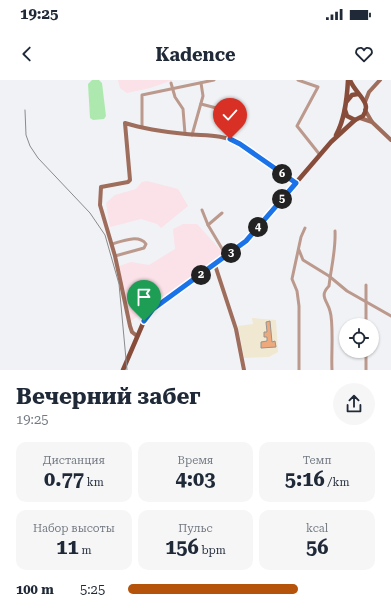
<!DOCTYPE html>
<html lang="ru">
<head>
<meta charset="utf-8">
<style>
	body { margin:0; font-family:"Roboto Serif",serif; background:#f6f6f7; color:#1f2937; height:100vh; display:flex; flex-direction:column; font-size:15px; white-space:nowrap }
	* { box-sizing:border-box; margin:0 }
	p { font-size:13px; color:#747a83 }
	.icon { flex:none; width:22px; height:22px; fill:none; stroke:currentColor; stroke-width:2; stroke-linecap:round; stroke-linejoin:round }
	.map { position:relative; height:290px; overflow:hidden }
	.sheet { display:flex; flex-direction:column; background:#fff; flex:1 }
	.sheet>* { flex:none }
	.fabs { position:absolute; left:339px; top:238px; display:grid; gap:8px }
	.fabs a { display:grid; place-items:center; width:40px; height:40px; border-radius:50%; background:#fff; box-shadow:0 1px 3px #0004; font-size:20px }
	.pin { position:absolute; display:grid; place-items:center; width:34px; height:34px; color:#fff; margin:-41px -17px; border-radius:50% 50% 50% 0; rotate:-45deg; box-shadow:0 0 4px #0007 }
	.pin .icon { rotate:45deg }
	.km { position:absolute; width:20px; height:20px; margin:-10px; border-radius:50%; background:#222; color:#fff; font-size:11px; line-height:20px; text-align:center }
	.round { display:grid; place-items:center; flex:none; width:42px; height:42px; border-radius:21px; background:#f6f6f7 }
	.summary { display:flex; align-items:center; justify-content:space-between; height:68px; padding:0 16px }
	h1 { font-size:22px; font-weight:700; line-height:30px }
	.stats { display:grid; grid-template-columns:repeat(3,1fr); gap:6px; height:68px; padding:4px 16px }
	.stats div { display:grid; align-content:center; border-radius:10px; background:#f6f6f7; text-align:center }
	.stats b { font-size:20px; font-weight:700 }
	.stats small { font-size:11px; font-weight:400 }
	.stats p { font-size:11px }
	ul { padding:0 16px; list-style:none; font-size:13px }
	li { display:grid; grid-template-columns:64px 48px 1fr; align-items:center; height:30px }
	li i { height:10px; border-radius:5px; background:#b45309 }
	.status { display:flex; justify-content:space-between; align-items:center; height:28px; padding:0 20px; background:#fff; direction:ltr }
	.status svg { height:11px; fill:currentColor }
	header { display:flex; justify-content:space-between; align-items:center; height:52px; padding:0 16px; background:#fff; font-size:18px; font-weight:700 }
	.map>svg:first-child { display:block }
</style>
</head>
<body>
<div class="status"><b>19:25</b><svg viewBox="0 0 49 12"><path d="M0 12V9h3v3zM5 12V6h3v6zM10 12V3h3v9zM15 12V0h3v12zM26 1h20v11H26zM47 4h2v5h-2z"/></svg></div>
<header><svg class="icon" aria-label="back" viewBox="0 0 24 24"><path d="M15 5l-7 7 7 7"/></svg>Kadence<svg class="icon" aria-label="heart" viewBox="0 0 24 24"><path d="M12 20l-8-8c-3-5 5-10 8-4 3-6 11-1 8 4z"/></svg></header>
<div class="map">
<svg width="391" height="290" viewBox="0 0 391 290">
	<rect width="100%" height="100%" fill="#f1f2f5"/>
	<g fill="#fbe1e8">
		<path d="M118,0H173L150,8L127,13L120,8Z"/>
		<path d="M147,101L178,109L188,126L161,148L157,144L141,139L110,147L106,123L115,115L136,109L142,102Z"/>
		<path d="M183,144H197L224,174L131,241L119,186L131,182L149,185L175,169L173,149Z"/>
	</g>
	<path fill="#f1e8d2" d="M252,238L276,240L278,272L269,277L244,278L238,246L253,244Z"/>
	<path fill="#ade9af" d="M92,0H99L102,3L106,36L104,39L93,40L90,38L88,4Z"/>
	<path fill="#eda87b" stroke="#969391" d="M270,241L272,262L275,261L276,267L261,268V262L267,261V257H264V252H267L266,242Z"/>
	<g fill="none" stroke-linecap="round" stroke-linejoin="round">
		<g stroke="#bc998d" stroke-width="3">
			<path d="M298,0L318,7L297,46L320,75"/>
			<path d="M171,3L175,17L183,29L185,54"/>
			<path d="M201,24L224,30"/>
			<path d="M142,47V15L214,0"/>
			<path d="M192,55L203,16L201,3"/>
			<path d="M202,130L208,145"/>
			<path d="M222,133L208,145L227,177"/>
			<path d="M112,164C122,161 139,154 146,164L144,168L115,176"/>
			<path d="M299,170L303,180L329,196L347,211L391,236"/>
			<path d="M366,205V245"/>
			<path d="M366,271V290"/>
			<path d="M299,290V226L297,211L292,199L301,157L305,148"/>
			<path d="M332,290C331,275 334,244 330,231C327,220 319,216 329,206C331,188 336,170 335,151"/>
		</g>
		<g stroke="#9f6d5c" stroke-width="4">
			<path d="M365,22L369,12L380,0"/>
			<path d="M365,30L372,42L391,60"/>
			<path d="M360,38L372,42"/>
			<path d="M215,185L236,249L244,290"/>
			<path d="M137,256L132,252L130,246L115,176L100,125L101,107L128,102L130,100L125,43C144,49 165,52 186,54C206,56 221,54 240,63L296,103"/>
		</g>
		<g stroke="#884d3a" stroke-width="4.5">
			<path d="M347,21L352,15L358,14"/>
			<path d="M345,30L347,36L355,40"/>
			<path d="M336,55C345,39 347,19 348,0"/>
			<path d="M123,290L144,241L153,229L246,161L331,62L355,40L363,36C373,22 355,14 350,0"/>
		</g>
		<path stroke="#8a8a8c" stroke-width="1" d="M25,30L26,55L30,66L38,78L90,133L105,155L119,204L127,290"/>
	</g>
	<g fill="none" stroke-linecap="round" stroke-linejoin="round">
		<defs>
			<path id="route" d="M144,241L153,229L246,161L296,103L240,64L230,59"/>
		</defs>
		<use href="#route" stroke="#fff" stroke-width="8"/>
		<use href="#route" stroke="#1a73e8" stroke-width="5"/>
	</g>
</svg>
<div class="fabs">
<a><svg class="icon" aria-label="locate" viewBox="0 0 24 24"><circle cx="12" cy="12" r="6"/><path d="M12 2v4M12 18v4M2 12h4M18 12h4"/></svg></a>
</div>
<div class="pin" style="left:144px;top:241px;background:#1e9e55"><svg class="icon" aria-label="arrive" viewBox="0 0 24 24"><path d="M6 21V4h12l-3 4 3 4H6"/></svg></div>
<div class="pin" style="left:230px;top:59px;background:#d93025"><svg class="icon" aria-label="check" viewBox="0 0 24 24"><path d="M5 12l5 5 9-10"/></svg></div>
<b class="km" style="left:201px;top:195px">2</b>
<b class="km" style="left:231px;top:173px">3</b>
<b class="km" style="left:258px;top:147px">4</b>
<b class="km" style="left:282px;top:119px">5</b>
<b class="km" style="left:282px;top:94px">6</b>
</div>
<section class="sheet">
<div class="summary"><div><h1>Вечерний забег</h1><p>19:25</p></div><a class="round"><svg class="icon" aria-label="share" viewBox="0 0 24 24"><path d="M12 15V3M7 8l5-5 5 5M5 13v7h14v-7"/></svg></a></div>
<div class="stats">
<div><p>Дистанция</p><b>0.77<small> km</small></b></div>
<div><p>Время</p><b>4:03</b></div>
<div><p>Темп</p><b>5:16<small> /km</small></b></div>
</div>
<div class="stats">
<div><p>Набор высоты</p><b>11<small> m</small></b></div>
<div><p>Пульс</p><b>156<small> bpm</small></b></div>
<div><p>kcal</p><b>56</b></div>
</div>
<ul>
<li><b>100 m</b>5:25<i style="width:69%"></i></li>
</ul>
</section>
</body>
</html>
